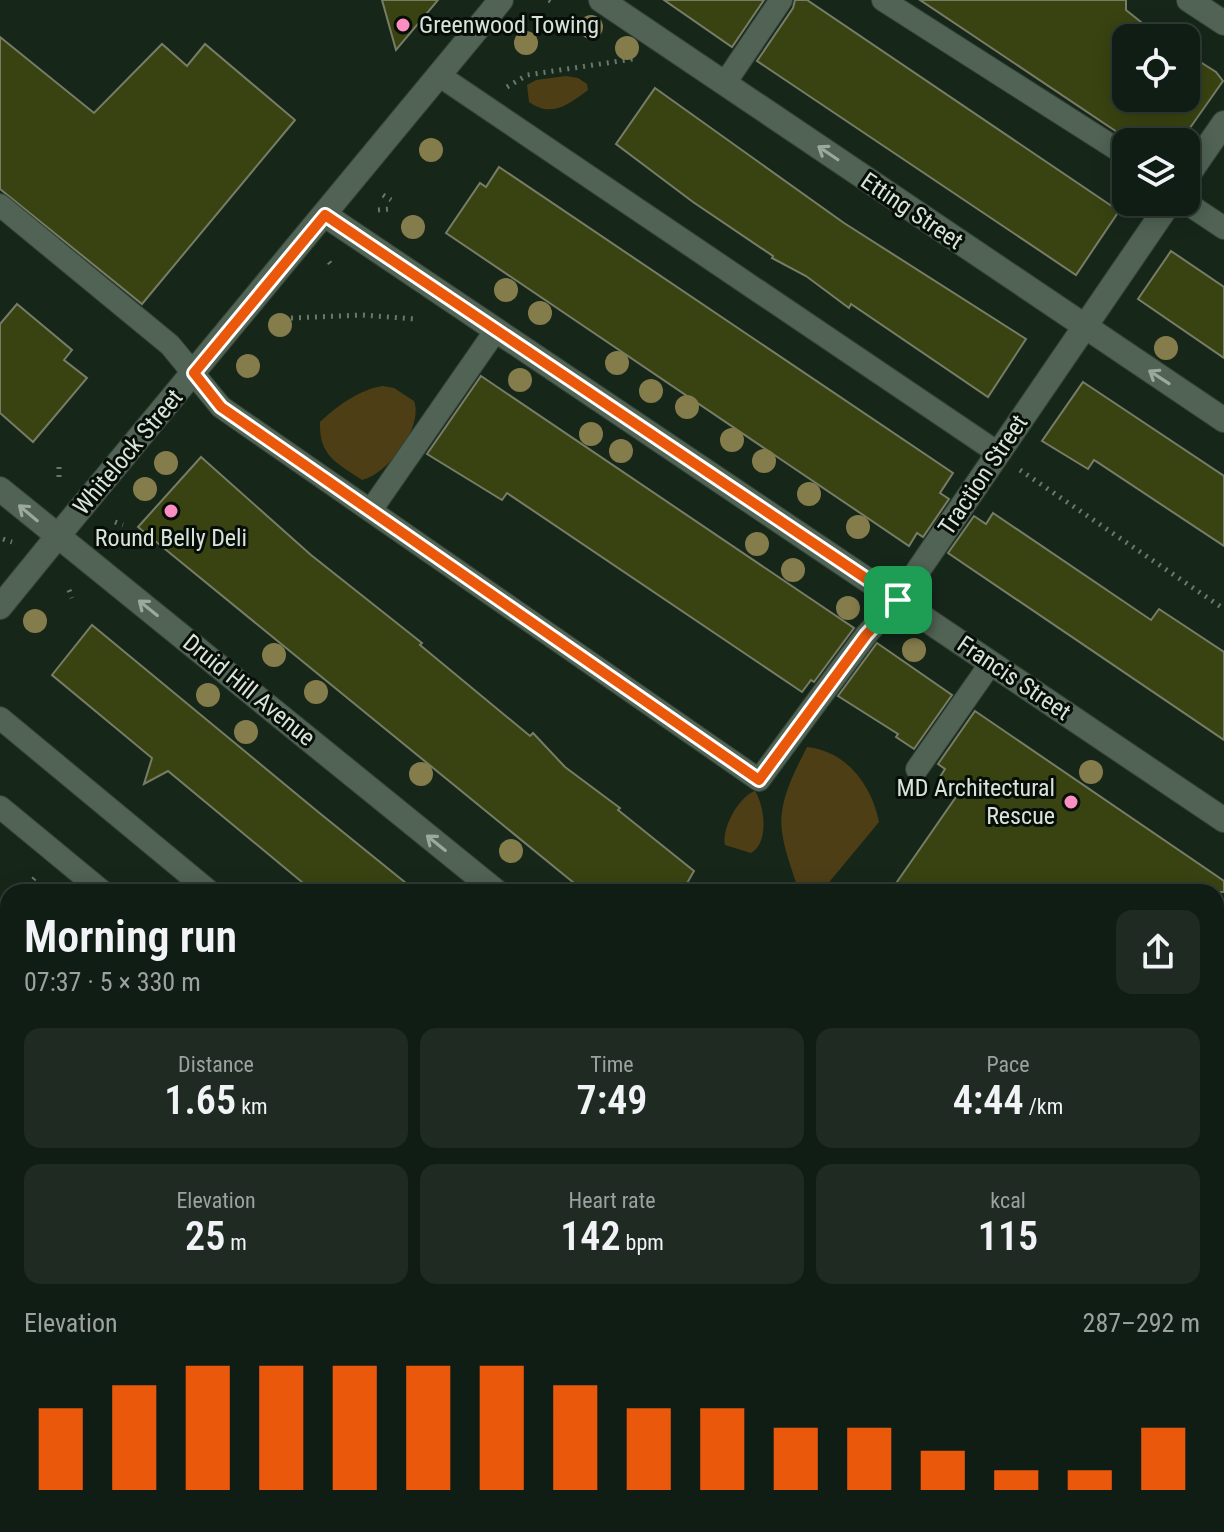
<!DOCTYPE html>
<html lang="en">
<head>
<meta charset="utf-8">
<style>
	body { margin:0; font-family:"Roboto Condensed",sans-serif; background:#1e2a22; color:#f1f3f6; height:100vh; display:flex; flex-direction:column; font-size:30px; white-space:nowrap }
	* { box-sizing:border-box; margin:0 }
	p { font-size:26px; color:#9ca2a0 }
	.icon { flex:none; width:44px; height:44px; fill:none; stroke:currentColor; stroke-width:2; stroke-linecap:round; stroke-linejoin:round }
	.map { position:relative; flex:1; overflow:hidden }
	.sheet { position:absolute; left:0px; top:884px; width:1224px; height:648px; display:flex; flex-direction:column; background:#101d14; border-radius:24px 24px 0 0; box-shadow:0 4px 20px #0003,0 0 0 2px #303b34 }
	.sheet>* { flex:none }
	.tools { position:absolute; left:1112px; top:24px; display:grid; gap:16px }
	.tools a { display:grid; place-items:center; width:88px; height:88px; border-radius:16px; background:#101d14; box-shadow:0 4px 20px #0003,0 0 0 2px #303b34; font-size:40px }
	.pin { position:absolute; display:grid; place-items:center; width:68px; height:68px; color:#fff; margin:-34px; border-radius:16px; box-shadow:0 4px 12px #0006 }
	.round { display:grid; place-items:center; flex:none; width:84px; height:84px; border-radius:16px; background:#1e2a22 }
	.overview { display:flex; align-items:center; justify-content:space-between; height:136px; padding:0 24px }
	h1 { font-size:44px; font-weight:600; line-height:60px }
	.figures { display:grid; grid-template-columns:repeat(3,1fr); gap:12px; height:136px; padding:8px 24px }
	.figures div { display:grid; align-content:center; border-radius:16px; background:#1e2a22; text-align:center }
	.figures b { font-size:40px; font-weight:600 }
	.figures small { font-size:22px; font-weight:400 }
	.figures p { font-size:22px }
	.chart { height:224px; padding:16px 24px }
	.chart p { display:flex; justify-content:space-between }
	.chart svg { width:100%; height:144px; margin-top:8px; stroke:#ea580c; stroke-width:6 }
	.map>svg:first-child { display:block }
</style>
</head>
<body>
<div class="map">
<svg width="1224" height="1532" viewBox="0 0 1224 1532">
	<rect width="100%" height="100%" fill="#16271a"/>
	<g fill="#4d3e15">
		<path d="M566,76L578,78L587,84L588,90C568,105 551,118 529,102L527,85L536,80Z"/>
		<path d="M383,386L394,388L414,401C424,427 388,474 362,480C336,462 319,456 320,422C337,406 360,389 383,386Z"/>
		<path d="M807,747C847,751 872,786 879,822L821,892H799C792,868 778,837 782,812C785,789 797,767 807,747Z"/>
		<path d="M755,791C765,807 769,843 751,853L725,845C721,829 739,796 755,791Z"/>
	</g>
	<g fill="#394311" stroke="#777c67" stroke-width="2">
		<path d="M382,0H438L396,50Z"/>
		<path d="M664,0H764L732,47Z"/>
		<path d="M795,0H807L1119,211L1076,275L757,61L793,8Z"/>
		<path d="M920,0H1126V10L1161,38H1126V98H1186V53L1216,72L1223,81L1180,142H1132Z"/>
		<path d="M0,37L94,113L162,44L187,66L205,44L295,120L142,304L0,189Z"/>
		<path d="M655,88L844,223L1026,339L988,397L851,304L849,308L806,276L772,258L773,256L693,202L616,144Z"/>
		<path d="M499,167L953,473L940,493L949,499L923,537L917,533L909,546L446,233L480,183L486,187Z"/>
		<path d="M1171,251L1224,287V358L1138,299Z"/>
		<path d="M17,304L72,350L64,360L87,378L33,442L0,413V324Z"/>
		<path d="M481,376L854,628L814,682L811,680L802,692L507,493L502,500L427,454Z"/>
		<path d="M1083,382L1224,476V546L1094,460L1088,469L1042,441Z"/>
		<path d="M201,457L311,555L422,643L420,645L530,736L533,733L565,767L620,808L618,810L694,871L682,892H585L138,527Z"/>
		<path d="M993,513L1151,620L1159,609L1224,652V740L948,553L974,516L986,524Z"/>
		<path d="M92,625L317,811L417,892H314L168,771L144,784L152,758L52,675Z"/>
		<path d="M877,643L952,695L914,749L896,737L898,734L838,696Z"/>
		<path d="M975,711L1224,881V892H890L958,794L938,780L945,769L938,764Z"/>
	</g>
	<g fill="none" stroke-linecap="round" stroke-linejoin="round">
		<defs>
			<g id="lane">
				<path d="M883,0L1126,155"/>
				<path d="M440,76L998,453"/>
				<path d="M725,83L781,0"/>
				<path d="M1185,202L1224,228"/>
				<path d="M0,205L170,345L221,407L759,780L866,635L898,600"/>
				<path d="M371,510L496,330"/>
				<path d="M0,718L210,892"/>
				<path d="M917,769L991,663"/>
				<path d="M0,807L103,892"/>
				<path d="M1216,1017L1224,1005"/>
				<path d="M0,1414L8,1420"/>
				<path d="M133,1524L143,1532"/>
				<path d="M870,1524L879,1532"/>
				<path d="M202,1532L208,1524"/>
			</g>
			<g id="street">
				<path d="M601,0L1224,420"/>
				<path d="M1189,0L1224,23"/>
				<path d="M1186,178L1224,123"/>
				<path d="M325,215L1224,820"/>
				<path d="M57,537L501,0"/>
				<path d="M898,600L1170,202"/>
				<path d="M1216,1250L1224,1240"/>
			</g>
			<g id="secondary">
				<path d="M0,489L497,892"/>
				<path d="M0,607L57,537"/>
				<path d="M0,1111L8,1117"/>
				<path d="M1216,1486L1224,1493"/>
				<path d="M498,1524L507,1532"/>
			</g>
		</defs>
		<use href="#lane" stroke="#354338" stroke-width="24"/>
		<use href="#street" stroke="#354338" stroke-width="26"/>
		<use href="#secondary" stroke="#354338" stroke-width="26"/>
		<g stroke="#69786d" stroke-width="5" stroke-dasharray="2 6" stroke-linecap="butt">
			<path d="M549,0L552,2"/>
			<path d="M507,87L527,75L633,59"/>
			<path d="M383,195L391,200"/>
			<path d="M378,210L390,209"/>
			<path d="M329,262L333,267"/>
			<path d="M291,318L362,315L415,319"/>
			<path d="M59,467V477"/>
			<path d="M1020,470L1224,609"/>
			<path d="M115,522L123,525"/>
			<path d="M3,539L12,542"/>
			<path d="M69,590L72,598"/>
			<path d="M23,892L38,874"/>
			<path d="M0,919L8,910"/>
			<path d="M1217,1185L1223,1189"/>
		</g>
		<use href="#lane" stroke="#506354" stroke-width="22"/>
		<use href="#street" stroke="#506354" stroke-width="24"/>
		<use href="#secondary" stroke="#506354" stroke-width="24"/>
	</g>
	<g fill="#857c4c">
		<circle cx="591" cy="27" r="12"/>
		<circle cx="526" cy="43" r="12"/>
		<circle cx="627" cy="48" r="12"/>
		<circle cx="431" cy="150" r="12"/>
		<circle cx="413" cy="227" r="12"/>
		<circle cx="506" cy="290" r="12"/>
		<circle cx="540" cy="313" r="12"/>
		<circle cx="280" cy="325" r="12"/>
		<circle cx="1166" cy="348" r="12"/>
		<circle cx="617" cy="363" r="12"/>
		<circle cx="248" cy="366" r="12"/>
		<circle cx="520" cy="380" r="12"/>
		<circle cx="651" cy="391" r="12"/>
		<circle cx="687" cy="407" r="12"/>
		<circle cx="591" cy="434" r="12"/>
		<circle cx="732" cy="440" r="12"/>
		<circle cx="621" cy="451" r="12"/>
		<circle cx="764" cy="461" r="12"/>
		<circle cx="166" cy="463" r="12"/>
		<circle cx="145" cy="489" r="12"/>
		<circle cx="809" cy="494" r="12"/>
		<circle cx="858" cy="527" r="12"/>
		<circle cx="757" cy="544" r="12"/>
		<circle cx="793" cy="570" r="12"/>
		<circle cx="848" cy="608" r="12"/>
		<circle cx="35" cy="621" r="12"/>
		<circle cx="914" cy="650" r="12"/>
		<circle cx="274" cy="655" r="12"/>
		<circle cx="316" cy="692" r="12"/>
		<circle cx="208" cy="695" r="12"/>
		<circle cx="246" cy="732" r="12"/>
		<circle cx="1091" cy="772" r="12"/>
		<circle cx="421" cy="774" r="12"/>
		<circle cx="511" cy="851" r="12"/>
	</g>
	<defs><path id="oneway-shaft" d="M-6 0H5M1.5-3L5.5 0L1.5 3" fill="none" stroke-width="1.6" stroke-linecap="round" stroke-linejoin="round" transform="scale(2)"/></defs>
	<g stroke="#9ba99e">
		<use href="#oneway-shaft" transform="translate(828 153) rotate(-146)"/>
		<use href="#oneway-shaft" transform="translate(1159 377) rotate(-147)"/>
		<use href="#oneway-shaft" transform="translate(28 513) rotate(-140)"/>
		<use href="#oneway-shaft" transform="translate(148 608) rotate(-141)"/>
		<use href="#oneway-shaft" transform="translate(436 843) rotate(-141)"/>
	</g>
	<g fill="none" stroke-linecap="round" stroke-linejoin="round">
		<defs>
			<path id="route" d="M325,215L898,600L866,635L759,780L221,407L194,373Z"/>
		</defs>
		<use href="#route" stroke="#fff" stroke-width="16"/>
		<use href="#route" stroke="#ea580c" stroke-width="10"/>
	</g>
	<g fill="#fc8fc2" stroke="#070e08" stroke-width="3">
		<circle cx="403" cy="25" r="8"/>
		<circle cx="171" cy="511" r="8"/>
		<circle cx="1071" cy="802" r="8"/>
	</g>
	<g text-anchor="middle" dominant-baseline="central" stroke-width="6" stroke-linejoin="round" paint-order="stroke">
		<g font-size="24" fill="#d8e3da" stroke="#070e08" text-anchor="start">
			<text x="419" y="25">Greenwood Towing</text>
			<text x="171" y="538" text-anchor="middle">Round Belly Deli</text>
			<text x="1055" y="788" text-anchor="end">MD Architectural<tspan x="1055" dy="28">Rescue</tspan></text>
		</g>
		<g font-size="24" fill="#d8e3da" stroke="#070e08">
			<text transform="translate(912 211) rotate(34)">Etting Street</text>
			<text transform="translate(128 452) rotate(-50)">Whitelock Street</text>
			<text transform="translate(983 475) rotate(-56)">Traction Street</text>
			<text transform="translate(1014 678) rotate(34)">Francis Street</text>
			<text transform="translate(249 690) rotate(39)">Druid Hill Avenue</text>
		</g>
	</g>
</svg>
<div class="tools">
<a><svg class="icon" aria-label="locate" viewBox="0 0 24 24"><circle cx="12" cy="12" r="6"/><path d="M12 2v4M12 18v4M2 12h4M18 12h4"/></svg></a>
<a><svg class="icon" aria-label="layers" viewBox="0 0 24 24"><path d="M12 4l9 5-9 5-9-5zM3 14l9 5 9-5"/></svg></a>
</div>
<div class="pin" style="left:898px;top:600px;background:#1e9e55"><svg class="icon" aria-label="arrive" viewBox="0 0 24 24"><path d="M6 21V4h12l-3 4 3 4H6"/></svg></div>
<section class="sheet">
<div class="overview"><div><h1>Morning run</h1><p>07:37 · 5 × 330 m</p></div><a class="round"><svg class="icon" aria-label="share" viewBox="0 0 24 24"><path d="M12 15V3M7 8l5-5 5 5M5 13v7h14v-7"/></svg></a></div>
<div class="figures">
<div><p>Distance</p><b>1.65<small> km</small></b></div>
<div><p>Time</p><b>7:49</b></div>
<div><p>Pace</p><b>4:44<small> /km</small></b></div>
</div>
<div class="figures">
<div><p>Elevation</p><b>25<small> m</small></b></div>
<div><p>Heart rate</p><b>142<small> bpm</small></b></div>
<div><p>kcal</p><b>115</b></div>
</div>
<div class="chart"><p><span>Elevation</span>287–292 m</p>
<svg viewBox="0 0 160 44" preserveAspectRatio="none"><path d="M5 44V19M15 44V12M25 44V6M35 44V6M45 44V6M55 44V6M65 44V6M75 44V12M85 44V19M95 44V19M105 44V25M115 44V25M125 44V32M135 44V38M145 44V38M155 44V25"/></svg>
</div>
</section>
</div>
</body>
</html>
